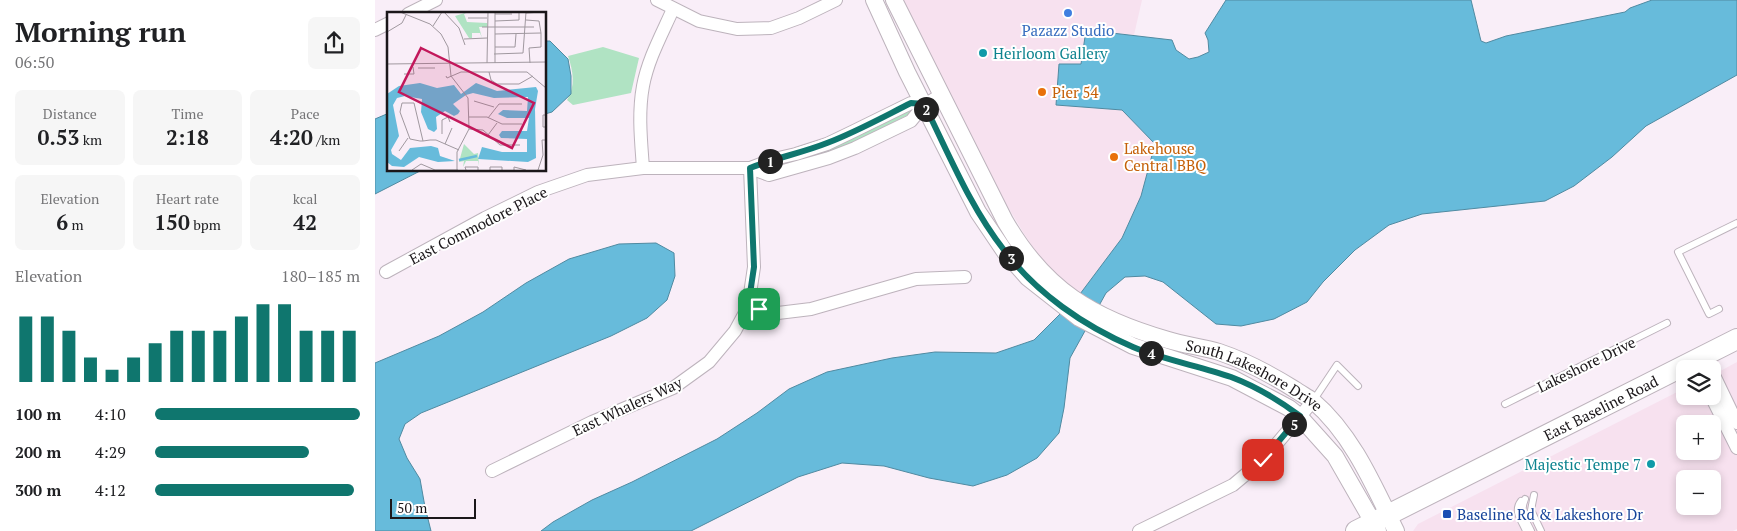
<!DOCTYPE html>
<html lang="en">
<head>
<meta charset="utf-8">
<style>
	body { margin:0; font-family:"PT Serif",serif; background:#f6f6f6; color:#202124; height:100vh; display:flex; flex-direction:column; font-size:19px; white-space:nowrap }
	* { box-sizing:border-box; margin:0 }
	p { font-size:16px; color:#757577 }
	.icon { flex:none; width:28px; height:28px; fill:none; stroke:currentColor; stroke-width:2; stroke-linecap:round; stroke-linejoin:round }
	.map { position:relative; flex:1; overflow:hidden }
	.details { display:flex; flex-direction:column; background:#fff; width:375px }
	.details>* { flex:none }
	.tools { position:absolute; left:1301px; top:360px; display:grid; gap:10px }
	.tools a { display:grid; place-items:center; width:45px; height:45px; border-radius:8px; background:#fff; box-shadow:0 2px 8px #0003; font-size:25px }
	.scale { position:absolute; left:15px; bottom:12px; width:86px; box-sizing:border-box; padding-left:5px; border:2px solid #1b171a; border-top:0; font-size:14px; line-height:18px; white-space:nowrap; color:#1b171a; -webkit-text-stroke:4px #fff; paint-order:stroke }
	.pin { position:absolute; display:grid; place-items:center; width:42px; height:42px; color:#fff; margin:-21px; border-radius:10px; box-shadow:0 2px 8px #0006 }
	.km { position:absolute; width:25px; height:25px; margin:-12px; border-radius:50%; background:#222; color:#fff; font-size:14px; line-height:25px; text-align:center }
	.round { display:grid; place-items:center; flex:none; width:52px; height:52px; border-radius:8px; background:#f6f6f6 }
	.overview { display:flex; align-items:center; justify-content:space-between; height:85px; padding:0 15px }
	h1 { font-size:28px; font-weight:800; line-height:38px }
	.figures { display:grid; grid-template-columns:repeat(3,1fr); gap:8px; height:85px; padding:5px 15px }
	.figures div { display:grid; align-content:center; border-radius:8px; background:#f6f6f6; text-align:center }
	.figures b { font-size:21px; font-weight:800 }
	.figures small { font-size:14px; font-weight:400 }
	.figures p { font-size:14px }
	.chart { height:140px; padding:10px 15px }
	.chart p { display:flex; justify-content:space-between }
	.chart svg { width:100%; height:90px; margin-top:5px; stroke:#0f766e; stroke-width:6 }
	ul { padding:0 15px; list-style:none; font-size:16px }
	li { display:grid; grid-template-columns:80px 60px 1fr; align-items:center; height:38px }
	li i { height:12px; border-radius:6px; background:#0f766e }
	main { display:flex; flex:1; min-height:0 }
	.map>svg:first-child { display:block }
</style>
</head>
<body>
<main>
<section class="details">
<div class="overview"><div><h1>Morning run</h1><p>06:50</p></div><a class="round"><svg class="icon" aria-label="share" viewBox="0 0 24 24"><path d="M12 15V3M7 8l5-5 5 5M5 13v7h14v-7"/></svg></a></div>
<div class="figures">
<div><p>Distance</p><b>0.53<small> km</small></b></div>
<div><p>Time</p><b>2:18</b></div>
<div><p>Pace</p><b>4:20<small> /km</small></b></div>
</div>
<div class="figures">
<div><p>Elevation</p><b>6<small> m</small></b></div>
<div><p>Heart rate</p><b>150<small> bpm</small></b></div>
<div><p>kcal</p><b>42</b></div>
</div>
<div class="chart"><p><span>Elevation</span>180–185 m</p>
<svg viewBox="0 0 160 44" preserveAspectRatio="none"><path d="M5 44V12M15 44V12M25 44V19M35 44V32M45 44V38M55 44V32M65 44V25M75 44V19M85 44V19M95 44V19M105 44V12M115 44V6M125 44V6M135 44V19M145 44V19M155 44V19"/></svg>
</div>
<ul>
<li><b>100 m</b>4:10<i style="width:100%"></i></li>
<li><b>200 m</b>4:29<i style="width:75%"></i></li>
<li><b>300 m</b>4:12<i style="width:97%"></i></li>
</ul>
</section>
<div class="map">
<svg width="1362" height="531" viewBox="0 0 1362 531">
	<rect width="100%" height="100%" fill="#f9eef8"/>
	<g fill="#f7e1ef" fill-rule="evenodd">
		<path d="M528,0H767L759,35L711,30L706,64H684L681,105L747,110L780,143L766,196L747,238L705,294L685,281L665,258L648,232L627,197L555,58Z"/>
		<path d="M1362,362V529L1358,531H1038L1043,524L1310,388V396H1338V375ZM1310,424H1338V451H1310ZM1310,479H1338V506H1310Z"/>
	</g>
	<g fill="#b0e3c3">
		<path d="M228,47L264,58L256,93L198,105L192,100C201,86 198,71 193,56Z"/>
		<path d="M536,110L535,114L471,146L406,166V164Z"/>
	</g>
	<g fill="#67bbdb" stroke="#508aa1">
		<path d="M851,0H1096L1106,41L1111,43L1131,36L1250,12L1255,8L1277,0H1362V75L1271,126L1237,157L1199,186L1170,201L1047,214L1014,225L980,250L948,282L932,302L899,319L866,326L841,324L788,282L770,276L750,277L731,293L695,358L689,408L684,433L662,458L632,475L598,486L554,478L509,466L467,463L423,477L316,531H166L178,522L217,500L257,482L342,439L382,413L414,389L452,372L517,358L560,352L621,353L659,340L705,294L747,238L766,196L780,144L747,110L681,105L684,64H706L711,30L797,40L801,50L814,59L823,57L834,52L833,40L830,33Z"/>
		<path d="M170,41H175L193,59L196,76V94L177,112L170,114Z"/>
		<path d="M14,113V170H47L0,194V119Z"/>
		<path d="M281,243L299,253L300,276L292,300L272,318L236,336L46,413L30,424L24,439L32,458L45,479L50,507L56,531H0V363L64,336L108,312L151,283L194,259L244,244Z"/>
	</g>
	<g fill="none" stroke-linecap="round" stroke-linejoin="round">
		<defs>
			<g id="service">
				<path d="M1344,309L1334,314L1303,252L1362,223"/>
				<path d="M938,401L962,365L983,386"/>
				<path d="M1130,404L1292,323"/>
				<path d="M1159,495L1156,510L1166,531"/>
				<path d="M1150,499C1144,513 1150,518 1156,531"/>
				<path d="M1146,501C1138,511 1147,521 1151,531"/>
			</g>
			<g id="minor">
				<path d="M282,0L324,21L362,29L396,28L424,18L461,0"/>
				<path d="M33,14L61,0"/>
				<path d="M0,30L14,23"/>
				<path d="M268,168C266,141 263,113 268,86C273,59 287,34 298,9"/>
				<path d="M375,168L394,175L454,158L480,148L536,121L549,105L566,95"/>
				<path d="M11,272L110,218L163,192L212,175L268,168H375L399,159L421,154L452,144L479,131L536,103L549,105"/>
				<path d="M373,307L403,313L436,309L541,279L590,277"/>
				<path d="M1338,373L1362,423"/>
				<path d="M1336,396L1362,448"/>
				<path d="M117,471L217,422L298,388L334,362L360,331L373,307L379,267L375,168"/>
				<path d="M764,531L858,485L888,460L938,401"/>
			</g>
			<g id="tertiary">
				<path d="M499,0L532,72L603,212L630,252L653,278L704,318L758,346L857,378L914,408L925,417L960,456L1003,531"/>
				<path id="s1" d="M519,0L630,221C670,290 717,318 793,340C809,345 828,347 844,352C871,361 895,374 919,389C925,393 932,397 938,401C977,434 999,486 1021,531"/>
			</g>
			<g id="primary">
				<path id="s2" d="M981,531L1362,339"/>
			</g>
		</defs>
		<use href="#service" stroke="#bdb3bc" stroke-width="8"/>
		<use href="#minor" stroke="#bdb3bc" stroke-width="14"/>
		<use href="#tertiary" stroke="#bdb3bc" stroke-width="18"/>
		<use href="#primary" stroke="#bdb3bc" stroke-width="22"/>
		<use href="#service" stroke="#fff" stroke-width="6"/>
		<use href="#minor" stroke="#fff" stroke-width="12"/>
		<use href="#tertiary" stroke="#fff" stroke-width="16"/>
		<use href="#primary" stroke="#fff" stroke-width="20"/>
	</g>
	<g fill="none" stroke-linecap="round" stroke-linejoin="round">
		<defs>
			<path id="route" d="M384,309L373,307L379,267L375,168C400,158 427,153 452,143C481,132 508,117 536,103L549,104C574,154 595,207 629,250C661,293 709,326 758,347C790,360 824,366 856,377C880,386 905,401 925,416L888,460"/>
		</defs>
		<use href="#route" stroke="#fff" stroke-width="10"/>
		<use href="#route" stroke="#0f766e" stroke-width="6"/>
	</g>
	<circle fill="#3f7fe0" stroke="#fff" stroke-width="2" cx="693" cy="13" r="5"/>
	<g fill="#0f9aa8" stroke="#fff" stroke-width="2">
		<circle cx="608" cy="53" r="5"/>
		<circle cx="1276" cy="464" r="5"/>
	</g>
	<g fill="#e8710a" stroke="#fff" stroke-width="2">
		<circle cx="667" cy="92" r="5"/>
		<circle cx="739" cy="157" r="5"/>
	</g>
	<rect fill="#1a4fb4" stroke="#fff" stroke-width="2" x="1067" y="509" width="10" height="10" rx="2.5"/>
	<g text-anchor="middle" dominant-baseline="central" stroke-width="4" stroke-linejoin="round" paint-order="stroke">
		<g font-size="15" fill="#366cbe" stroke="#fff">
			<text x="693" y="30">Pazazz Studio</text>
		</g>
		<g font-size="15" fill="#0d838f" stroke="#fff" text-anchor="start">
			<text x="618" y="53">Heirloom Gallery</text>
			<text x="1266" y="464" text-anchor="end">Majestic Tempe 7</text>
		</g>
		<g font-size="15" fill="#c56008" stroke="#fff" text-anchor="start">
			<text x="677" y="92">Pier 54</text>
			<text x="749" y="148">Lakehouse<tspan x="749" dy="17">Central BBQ</tspan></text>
		</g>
		<g font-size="15" fill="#1b171a" stroke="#fff">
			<text transform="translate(103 225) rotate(-27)">East Commodore Place</text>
			<text transform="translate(1211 364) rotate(-26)">Lakeshore Drive</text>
			<text stroke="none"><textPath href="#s1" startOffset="549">South Lakeshore Drive</textPath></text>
			<text transform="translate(252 406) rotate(-25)">East Whalers Way</text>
			<text stroke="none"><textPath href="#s2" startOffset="274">East Baseline Road</textPath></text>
		</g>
		<g font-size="15" fill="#164399" stroke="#fff" text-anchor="start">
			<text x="1082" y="514">Baseline Rd &amp; Lakeshore Dr</text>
		</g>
	</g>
	<g transform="translate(12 12)">
		<rect width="159" height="159" fill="#f9eef8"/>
		<path d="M81,0L77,2L80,10L100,11V15H92L95,26L93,21H85V26H82L68,4ZM77,132L87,142L91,141L92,154L91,149H79L76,155L77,149L72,150Z" fill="#b0e3c3"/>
		<path d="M33,71L50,76L67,73L74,82L89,71L110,79L149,75L151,79L148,97L149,146L141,150L91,147L95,135L115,140H140V127L114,126L112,123L115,119H140L142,106H120L111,102L116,98L140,99L141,85L107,86L86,81L79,83L66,92L73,99L71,102L67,104L58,99L49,105L50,117L47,120L41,117L34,100L35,87L18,84L10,86L6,93L12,124L4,138L5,142L14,148L23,136L44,134L51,136L53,144L68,149L51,150L32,145L17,155L5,154L0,150V82L12,74Z" fill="#67bbdb"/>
		<path fill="none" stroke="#67bbdb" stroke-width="2.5" d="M72,148L90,144"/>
		<path fill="none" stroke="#a0989f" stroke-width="1" d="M13,0L43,12L54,22L61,35L64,64L81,86L82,117L70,140V158M57,0L72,16L78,33M139,1L155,0M108,2H125M81,6H100M139,8L152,9L154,21V35L142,36L143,51M108,9L132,8V0M46,14L55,0M95,15H147M0,20L15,11L19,3M108,22L154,21M77,27L100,26M108,35H128L129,22M107,42L136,41L139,0M100,51L101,0M108,51V0M0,52L159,50M31,56H48M102,60L104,68L110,72H132L146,64M17,62H27L26,55M59,64L60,66L74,60H140L159,76M87,89L107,95M159,103H156V115H159M82,105H100L115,112H135M101,106L112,92H135M82,117L96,118L113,133H133M55,122V108L61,105L63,110M101,123L110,111M36,129L27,91H15L13,100L23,127L33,129H36L43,128H49L72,138M58,132L65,116M12,139L21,126M25,158L34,152L48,158H71M79,158L78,155H91V158M103,158V155H115V158M127,158V155L139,158M151,158L156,143L155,128H159"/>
		<path fill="#c2185b" fill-opacity="0.15" stroke="#c2185b" stroke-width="2.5" d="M34,36L147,91L125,136L12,80Z"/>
		<rect width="159" height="159" fill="none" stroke="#1b171a" stroke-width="2.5"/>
	</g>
</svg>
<div class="tools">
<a><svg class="icon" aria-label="layers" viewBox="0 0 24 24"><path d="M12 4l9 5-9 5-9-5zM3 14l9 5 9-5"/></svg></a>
<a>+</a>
<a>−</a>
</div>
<div class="scale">50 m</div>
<div class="pin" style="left:384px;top:309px;background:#1e9e55"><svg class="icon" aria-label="arrive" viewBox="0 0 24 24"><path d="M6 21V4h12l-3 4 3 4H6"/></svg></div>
<div class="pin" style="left:888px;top:460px;background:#d93025"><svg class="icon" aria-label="check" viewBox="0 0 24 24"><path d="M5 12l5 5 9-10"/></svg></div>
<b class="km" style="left:395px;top:161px">1</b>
<b class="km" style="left:551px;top:109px">2</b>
<b class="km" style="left:636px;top:258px">3</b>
<b class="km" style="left:776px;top:353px">4</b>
<b class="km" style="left:919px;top:424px">5</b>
</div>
</main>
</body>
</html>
